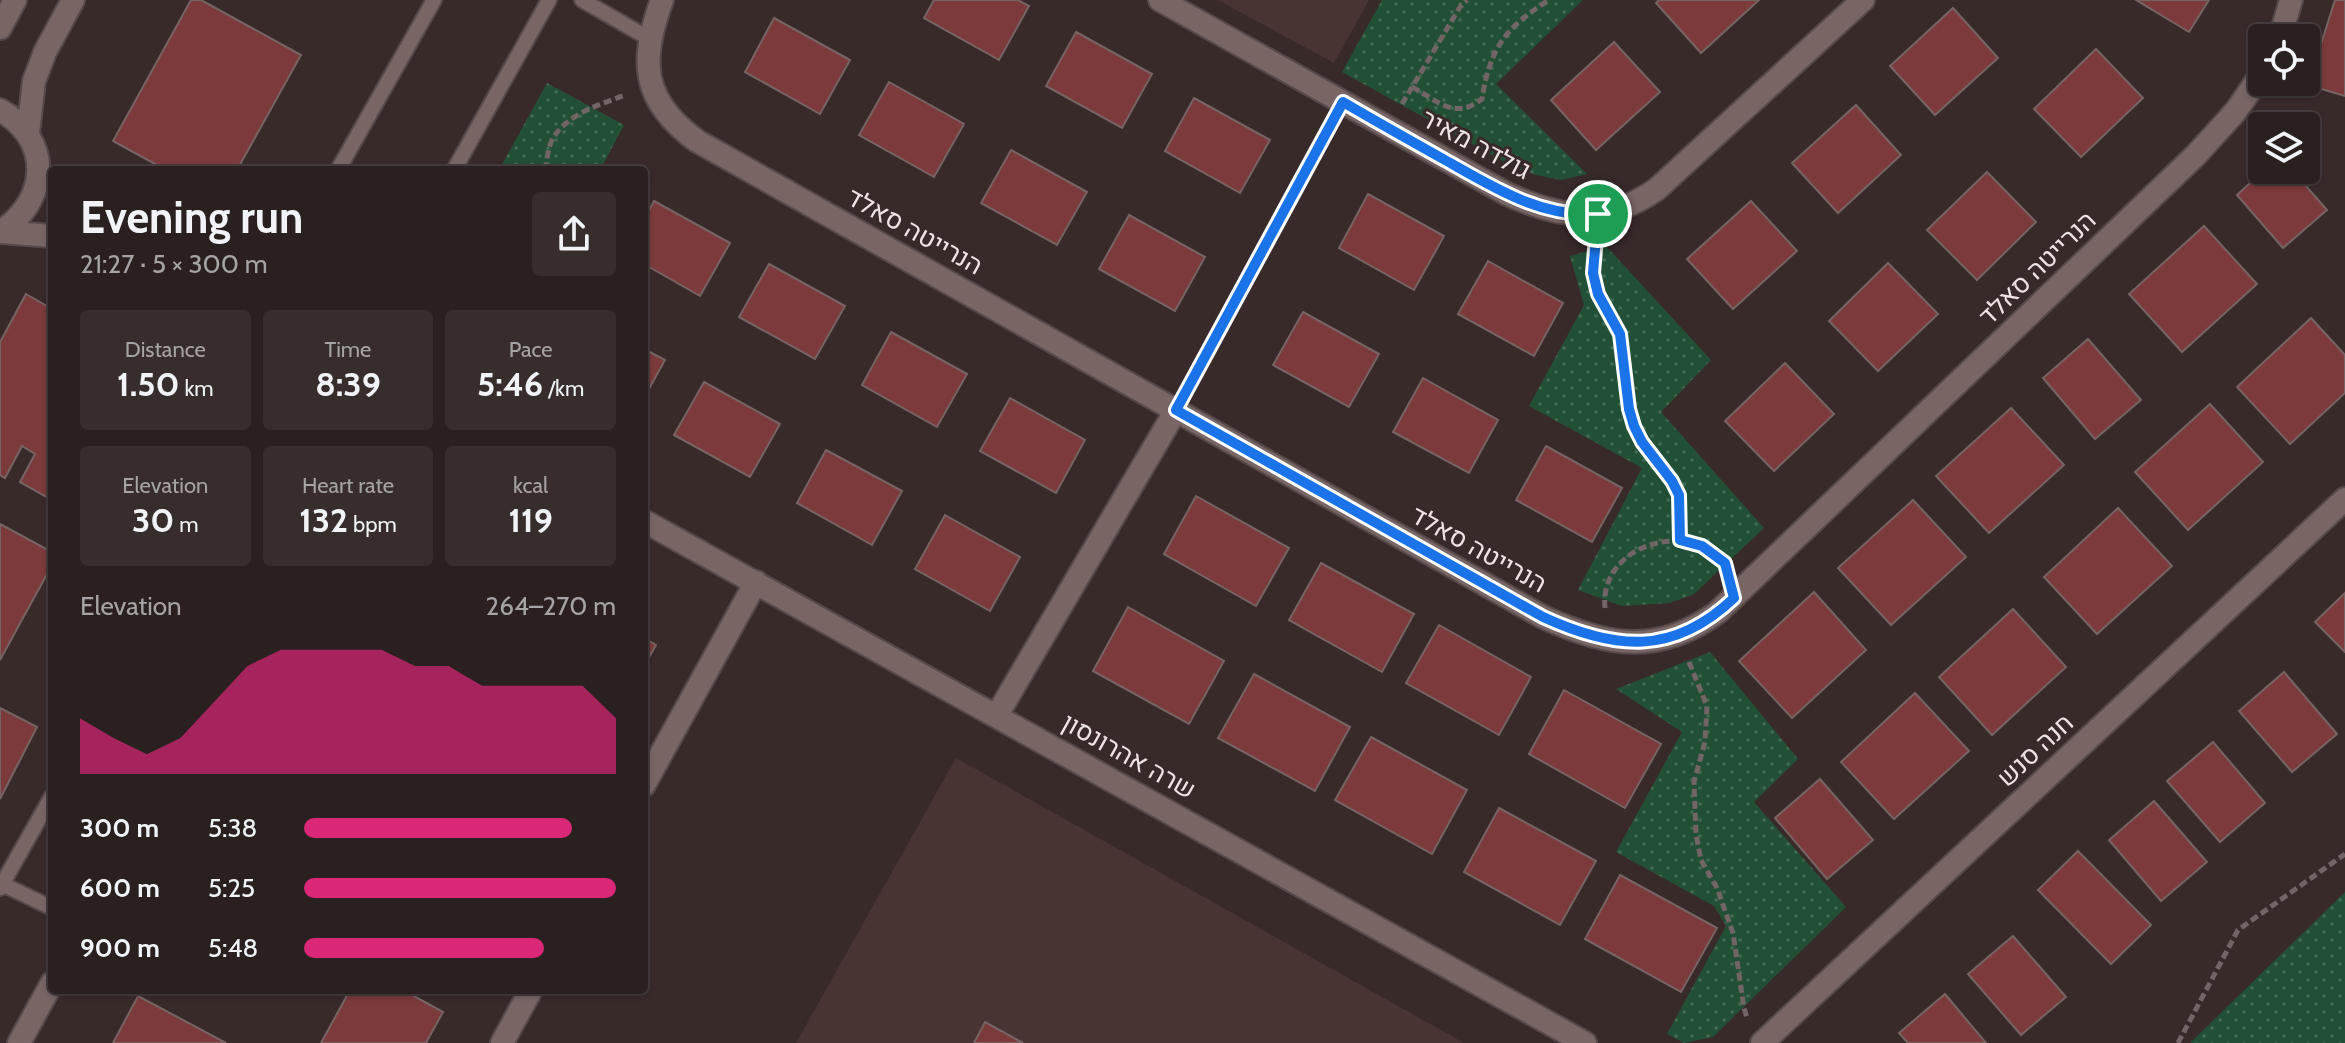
<!DOCTYPE html>
<html lang="en">
<head>
<meta charset="utf-8">
<style>
	body { margin:0; font-family:Cabin,Heebo,sans-serif; background:#372d2d; color:#f1f3f6; height:100vh; display:flex; flex-direction:column; font-size:30px; white-space:nowrap }
	* { box-sizing:border-box; margin:0 }
	p { font-size:26px; color:#a6a3a5 }
	.icon { flex:none; width:44px; height:44px; fill:none; stroke:currentColor; stroke-width:2; stroke-linecap:round; stroke-linejoin:round }
	.map { position:relative; flex:1; overflow:hidden }
	.sheet { position:absolute; left:48px; top:166px; width:600px; height:828px; display:flex; flex-direction:column; background:#2b2020; border-radius:8px; box-shadow:0 2px 6px #0004,0 0 0 2px #473e3e }
	.sheet>* { flex:none }
	.buttons { position:absolute; left:2248px; top:24px; display:grid; gap:16px }
	.buttons a { display:grid; place-items:center; width:72px; height:72px; border-radius:8px; background:#2b2020; box-shadow:0 2px 6px #0004,0 0 0 2px #473e3e; font-size:40px }
	.pin { position:absolute; display:grid; place-items:center; width:68px; height:68px; color:#fff; margin:-34px; border:4px solid #fff; border-radius:50%; box-shadow:0 2px 8px #0007 }
	.round { display:grid; place-items:center; flex:none; width:84px; height:84px; border-radius:8px; background:#372d2d }
	.overview { display:flex; align-items:center; justify-content:space-between; height:136px; padding:0 32px }
	h1 { font-size:44px; font-weight:700; line-height:60px }
	.stats { display:grid; grid-template-columns:repeat(3,1fr); gap:12px; height:136px; padding:8px 32px }
	.stats div { display:grid; align-content:center; border-radius:8px; background:#372d2d; text-align:center }
	.stats b { font-size:34px; font-weight:700 }
	.stats small { font-size:22px; font-weight:400 }
	.stats p { font-size:22px }
	.chart { height:224px; padding:16px 32px }
	.chart p { display:flex; justify-content:space-between }
	.chart svg { width:100%; height:144px; margin-top:8px; fill:#db2777; opacity:.7 }
	ul { padding:0 32px; list-style:none; font-size:26px }
	li { display:grid; grid-template-columns:128px 96px 1fr; align-items:center; height:60px }
	li i { height:20px; border-radius:10px; background:#db2777 }
	.map>svg:first-child { display:block }
</style>
</head>
<body>
<div class="map">
<svg width="2345" height="1043" viewBox="0 0 2345 1043">
	<defs>
		<pattern id="grass-dots" width="8" height="8" patternUnits="userSpaceOnUse" patternTransform="scale(2)"><rect width="8" height="8" fill="#225036"/><path d="M2 2h.1M6 6h.1" fill="none" stroke="#426953" stroke-width="1.8" stroke-linecap="round"/></pattern>
	</defs>
	<rect width="100%" height="100%" fill="#392a2a"/>
	<g fill="#493434">
		<path d="M1218,0H1369L1334,63Z"/>
		<path d="M956,758L1464,1043H796Z"/>
	</g>
	<g fill="url(#grass-dots)">
		<path d="M1382,0H1583L1496,84L1587,174L1561,180L1536,175L1512,166L1342,72Z"/>
		<path d="M547,83L624,125L600,170H499Z"/>
		<path d="M1606,246L1711,360L1661,412L1764,528L1694,594L1670,603L1622,606L1578,590L1642,468L1529,406L1584,305L1570,256Z"/>
		<path d="M1710,652L1798,759L1754,802L1846,907L1713,1037L1684,1043L1667,1034L1726,926L1714,906L1616,852L1682,732L1616,689Z"/>
		<path d="M2345,892V1043H2190Z"/>
	</g>
	<g fill="#7c3a3c" stroke="#766464" stroke-width="2">
		<path d="M191,0H201L301,55L237,170H166L113,141Z"/>
		<path d="M934,0H1018L1029,6L999,60L924,18Z"/>
		<path d="M1659,0H1759L1701,53L1656,3Z"/>
		<path d="M2136,0H2209L2189,32Z"/>
		<path d="M2335,0H2345V96L2308,85Z"/>
		<path d="M1953,8L1998,58L1935,115L1890,66Z"/>
		<path d="M774,18L850,60L820,114L745,72Z"/>
		<path d="M1076,32L1152,74L1122,128L1046,86Z"/>
		<path d="M1614,42L1660,92L1596,150L1551,100Z"/>
		<path d="M2096,49L2143,98L2081,157L2034,109Z"/>
		<path d="M889,82L964,124L934,177L859,135Z"/>
		<path d="M1194,98L1270,140L1240,193L1165,151Z"/>
		<path d="M1856,105L1901,155L1838,213L1792,163Z"/>
		<path d="M1011,150L1087,192L1057,245L981,203Z"/>
		<path d="M2264,170H2292L2327,210L2283,248L2237,195Z"/>
		<path d="M1987,172L2036,222L1977,280L1927,230Z"/>
		<path d="M1368,194L1444,236L1414,290L1339,248Z"/>
		<path d="M654,201L730,243L700,296L644,264V220Z"/>
		<path d="M1751,201L1797,251L1733,309L1687,259Z"/>
		<path d="M1129,215L1205,257L1175,311L1099,269Z"/>
		<path d="M2204,226L2257,284L2182,352L2129,294Z"/>
		<path d="M1488,261L1563,303L1534,356L1458,314Z"/>
		<path d="M1888,263L1938,314L1878,371L1829,321Z"/>
		<path d="M769,264L845,306L815,359L739,317Z"/>
		<path d="M26,294L52,309V500L20,482L35,454L22,446L5,478L0,475V342Z"/>
		<path d="M1303,312L1379,354L1349,407L1273,365Z"/>
		<path d="M2311,318L2345,355V393L2290,444L2237,387Z"/>
		<path d="M891,332L967,374L937,427L862,385Z"/>
		<path d="M2088,339L2141,400L2095,439L2043,378Z"/>
		<path d="M644,349L665,360L644,398Z"/>
		<path d="M1785,363L1834,414L1774,471L1725,421Z"/>
		<path d="M1423,378L1498,420L1469,473L1393,432Z"/>
		<path d="M704,382L780,424L750,477L674,435Z"/>
		<path d="M1010,398L1085,440L1056,493L980,451Z"/>
		<path d="M2210,404L2263,462L2188,530L2135,472Z"/>
		<path d="M2011,408L2064,465L1989,533L1936,476Z"/>
		<path d="M1546,446L1622,488L1592,542L1516,500Z"/>
		<path d="M826,450L902,491L872,545L797,503Z"/>
		<path d="M1196,496L1289,548L1256,606L1164,554Z"/>
		<path d="M1913,500L1966,557L1891,625L1838,568Z"/>
		<path d="M2118,508L2172,566L2097,634L2044,577Z"/>
		<path d="M945,515L1020,557L990,611L915,569Z"/>
		<path d="M0,524L52,552V565L0,660Z"/>
		<path d="M1321,563L1414,614L1382,672L1289,620Z"/>
		<path d="M1814,592L1866,650L1792,718L1739,661Z"/>
		<path d="M2345,593V652L2315,622Z"/>
		<path d="M1128,607L1224,661L1189,724L1093,671Z"/>
		<path d="M2013,609L2066,667L1992,735L1939,677Z"/>
		<path d="M1439,625L1531,677L1499,735L1406,683Z"/>
		<path d="M644,638L656,645L644,666Z"/>
		<path d="M2284,672L2337,734L2292,772L2239,711Z"/>
		<path d="M1254,674L1350,727L1315,791L1218,738Z"/>
		<path d="M1564,690L1661,744L1625,808L1529,754Z"/>
		<path d="M1915,693L1969,751L1894,819L1841,762Z"/>
		<path d="M0,708L37,727L0,799Z"/>
		<path d="M1371,737L1467,790L1432,854L1335,800Z"/>
		<path d="M2213,742L2265,803L2220,842L2167,781Z"/>
		<path d="M1820,779L1873,840L1827,879L1775,818Z"/>
		<path d="M2154,801L2207,862L2161,901L2109,840Z"/>
		<path d="M1499,808L1596,861L1560,925L1464,872Z"/>
		<path d="M2078,851L2151,925L2111,964L2038,890Z"/>
		<path d="M1620,875L1717,928L1681,992L1585,939Z"/>
		<path d="M2013,936L2066,997L2021,1035L1968,974Z"/>
		<path d="M350,990H403L443,1012L426,1043H321Z"/>
		<path d="M1945,994L1986,1043H1908L1899,1033Z"/>
		<path d="M138,996L226,1043H113Z"/>
		<path d="M985,1022L1023,1043H974Z"/>
	</g>
	<g fill="none" stroke-linecap="round" stroke-linejoin="round">
		<defs>
			<g id="service">
				<path d="M582,0L650,39"/>
				<path d="M338,170L434,0"/>
				<path d="M454,170L549,0"/>
				<path d="M2,884L52,908"/>
				<path d="M0,888L52,796"/>
			</g>
			<g id="minor">
				<path d="M662,0C639,62 642,101 697,141L1543,617C1606,646 1658,656 1718,612L2196,155L2236,111L2262,73"/>
				<path d="M1160,0L1507,194C1562,219 1606,225 1657,189L1863,0"/>
				<path d="M2280,38L2291,0"/>
				<path d="M997,715L1176,410"/>
				<path d="M644,785L756,582"/>
				<path d="M19,1043L52,983"/>
				<path d="M502,1043L531,990"/>
			</g>
			<g id="tertiary">
				<path d="M0,28L15,0"/>
				<path d="M0,110C53,140 49,201 0,232"/>
				<path d="M28,133L34,81L45,52L73,0"/>
				<path d="M1,232L52,236"/>
				<path d="M644,521L1585,1043"/>
				<path d="M1762,1043L2345,499"/>
			</g>
		</defs>
		<use href="#service" stroke="#564949" stroke-width="18"/>
		<use href="#minor" stroke="#564949" stroke-width="26"/>
		<use href="#tertiary" stroke="#564949" stroke-width="26"/>
		<g stroke="#736565" stroke-width="5" stroke-dasharray="8 4" stroke-linecap="butt">
			<path d="M1412,87C1440,102 1454,120 1482,99C1490,48 1505,28 1549,0"/>
			<path d="M1402,104L1460,7L1467,0"/>
			<path d="M545,170C547,160 548,147 553,138C569,113 599,105 625,95"/>
			<path d="M1596,243L1593,273L1598,294L1620,334L1629,409L1642,442L1672,481L1679,495L1681,508L1680,540"/>
			<path d="M1188,386L1329,128"/>
			<path d="M1605,608C1600,559 1655,530 1699,545C1708,548 1717,557 1725,563V566"/>
			<path d="M1689,662L1707,706L1705,742L1694,782L1696,834L1701,860L1717,888L1733,933L1744,1008L1747,1018"/>
			<path d="M2178,1043L2238,930L2345,854"/>
		</g>
		<use href="#service" stroke="#786665" stroke-width="14"/>
		<use href="#minor" stroke="#786665" stroke-width="22"/>
		<use href="#tertiary" stroke="#786665" stroke-width="22"/>
	</g>
	<g fill="none" stroke-linecap="round" stroke-linejoin="round">
		<defs>
			<path id="route" d="M1343,102C1377,122 1411,141 1445,160C1493,187 1541,218 1598,214L1593,273L1598,294L1620,334L1629,409L1634,426L1642,442L1672,481L1679,495L1680,540L1702,546L1725,563L1734,598C1673,656 1615,650 1543,617L1176,410Z"/>
		</defs>
		<use href="#route" stroke="#fff" stroke-width="16"/>
		<use href="#route" stroke="#1a73e8" stroke-width="10"/>
	</g>
	<g text-anchor="middle" dominant-baseline="central" stroke-width="6" stroke-linejoin="round" paint-order="stroke">
		<g font-size="26" fill="#efe4e4" stroke="#392a2a">
			<text transform="translate(1476 144) rotate(28)">גולדה מאיר</text>
			<text transform="translate(915 231) rotate(29)">הנרייטה סאלד</text>
			<text transform="translate(2037 268) rotate(-44)">הנרייטה סאלד</text>
			<text transform="translate(1479 549) rotate(29)">הנרייטה סאלד</text>
			<text transform="translate(2035 750) rotate(-43)">חנה סנש</text>
			<text transform="translate(1129 756) rotate(29)">שרה אהרונסון</text>
		</g>
	</g>
</svg>
<div class="buttons">
<a><svg class="icon" aria-label="locate" viewBox="0 0 24 24"><circle cx="12" cy="12" r="6"/><path d="M12 2v4M12 18v4M2 12h4M18 12h4"/></svg></a>
<a><svg class="icon" aria-label="layers" viewBox="0 0 24 24"><path d="M12 4l9 5-9 5-9-5zM3 14l9 5 9-5"/></svg></a>
</div>
<div class="pin" style="left:1598px;top:214px;background:#1e9e55"><svg class="icon" aria-label="arrive" viewBox="0 0 24 24"><path d="M6 21V4h12l-3 4 3 4H6"/></svg></div>
<section class="sheet">
<div class="overview"><div><h1>Evening run</h1><p>21:27 · 5 × 300 m</p></div><a class="round"><svg class="icon" aria-label="share" viewBox="0 0 24 24"><path d="M12 15V3M7 8l5-5 5 5M5 13v7h14v-7"/></svg></a></div>
<div class="stats">
<div><p>Distance</p><b>1.50<small> km</small></b></div>
<div><p>Time</p><b>8:39</b></div>
<div><p>Pace</p><b>5:46<small> /km</small></b></div>
</div>
<div class="stats">
<div><p>Elevation</p><b>30<small> m</small></b></div>
<div><p>Heart rate</p><b>132<small> bpm</small></b></div>
<div><p>kcal</p><b>119</b></div>
</div>
<div class="chart"><p><span>Elevation</span>264–270 m</p>
<svg viewBox="0 0 160 44" preserveAspectRatio="none"><path d="M0 44V27L10 33L20 38L30 33L40 22L50 11L60 6L70 6L80 6L90 6L100 11L110 11L120 17L130 17L140 17L150 17L160 27V44z"/></svg>
</div>
<ul>
<li><b>300 m</b>5:38<i style="width:86%"></i></li>
<li><b>600 m</b>5:25<i style="width:100%"></i></li>
<li><b>900 m</b>5:48<i style="width:77%"></i></li>
</ul>
</section>
</div>
</body>
</html>
